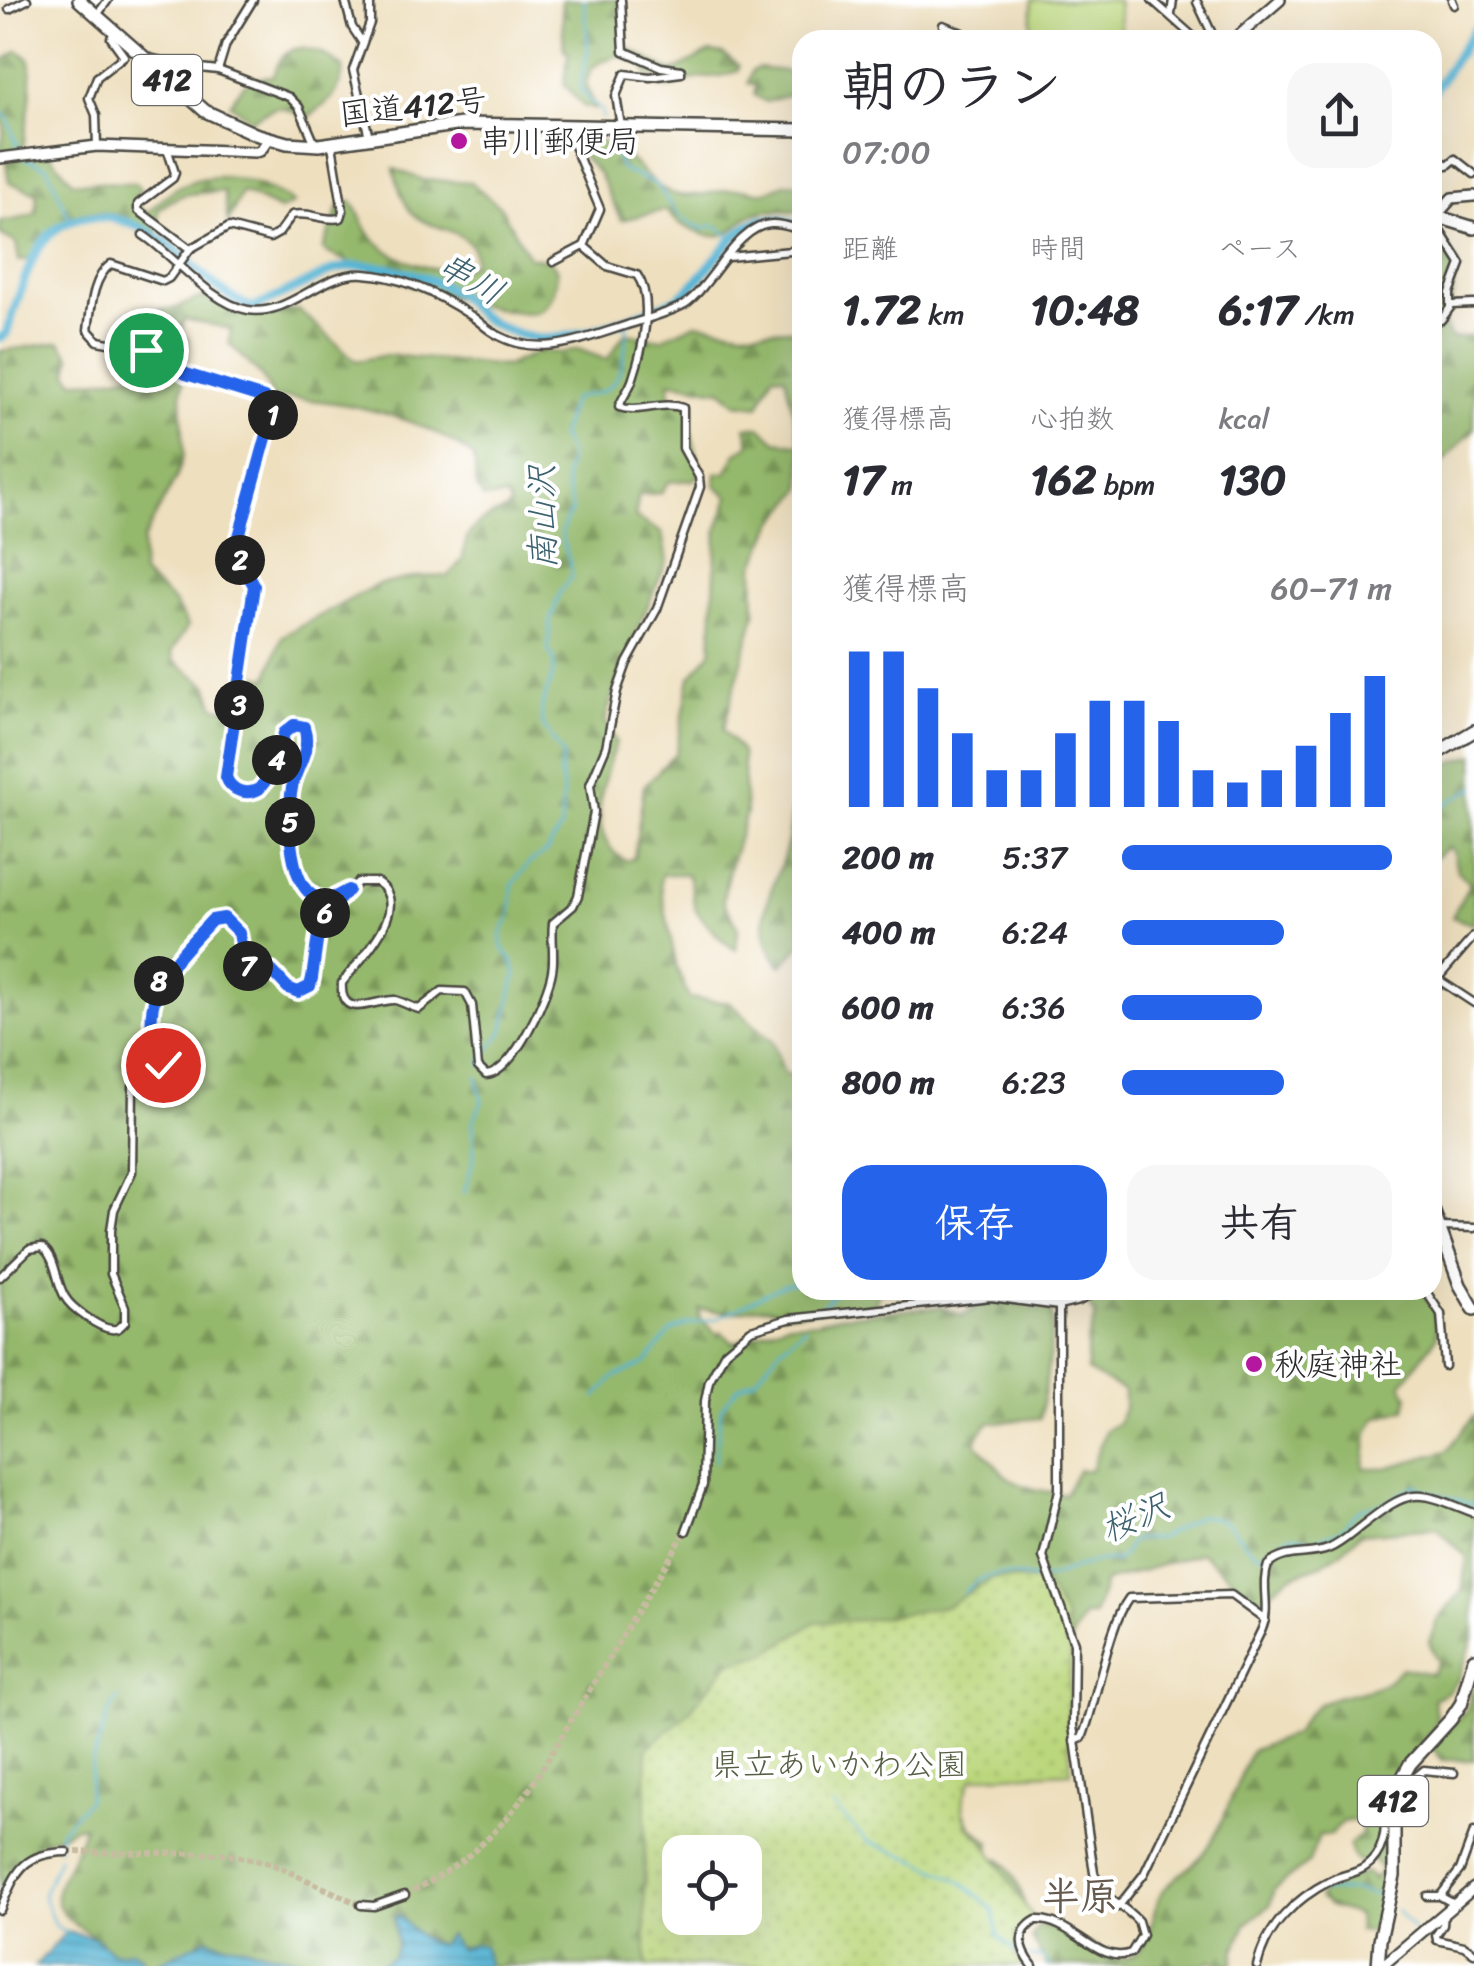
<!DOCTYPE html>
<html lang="ja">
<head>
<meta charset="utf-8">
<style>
	body { margin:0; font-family:Sriracha,"Klee One",sans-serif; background:#f7f7f7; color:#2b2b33; height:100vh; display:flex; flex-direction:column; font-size:38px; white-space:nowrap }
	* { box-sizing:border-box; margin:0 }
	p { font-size:32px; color:#7c7c81 }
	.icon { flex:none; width:55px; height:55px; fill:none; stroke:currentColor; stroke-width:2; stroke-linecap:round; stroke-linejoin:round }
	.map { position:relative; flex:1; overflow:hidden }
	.side { position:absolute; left:792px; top:30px; width:650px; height:1270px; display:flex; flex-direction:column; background:#fff; border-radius:30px; box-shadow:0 10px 40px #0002 }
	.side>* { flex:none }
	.fabs { position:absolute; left:662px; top:1835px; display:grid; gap:20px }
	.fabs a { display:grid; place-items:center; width:100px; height:100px; border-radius:20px; background:#fff; box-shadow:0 10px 40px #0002; font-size:50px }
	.pin { position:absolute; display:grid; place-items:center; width:85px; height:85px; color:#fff; margin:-42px; border:5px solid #fff; border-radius:50%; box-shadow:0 2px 10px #0007 }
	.km { position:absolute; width:50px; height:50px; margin:-25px; border-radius:50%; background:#222; color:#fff; font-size:28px; line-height:50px; text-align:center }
	.round { display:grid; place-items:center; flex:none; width:105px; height:105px; border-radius:30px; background:#f7f7f7 }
	.headline { display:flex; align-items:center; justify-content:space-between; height:170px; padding:0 50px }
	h1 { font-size:55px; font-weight:700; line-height:75px }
	.figures { display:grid; grid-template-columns:repeat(3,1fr); gap:15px; height:170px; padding:10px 50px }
	.figures div { display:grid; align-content:center }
	.figures b { font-size:42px; font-weight:700 }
	.figures small { font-size:28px; font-weight:400 }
	.figures p { font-size:28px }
	.chart { height:280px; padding:20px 50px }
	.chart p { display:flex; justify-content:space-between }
	.chart svg { width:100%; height:180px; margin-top:10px; stroke:#2563eb; stroke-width:6 }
	.primary-button { display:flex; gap:20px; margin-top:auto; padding:20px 50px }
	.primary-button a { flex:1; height:115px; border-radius:30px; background:#2563eb; color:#fff; font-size:40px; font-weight:700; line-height:115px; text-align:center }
	.primary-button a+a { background:#f7f7f7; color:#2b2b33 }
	ul { padding:0 50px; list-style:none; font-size:32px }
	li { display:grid; grid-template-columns:160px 120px 1fr; align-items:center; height:75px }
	li i { height:25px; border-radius:12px; background:#2563eb }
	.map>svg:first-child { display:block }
</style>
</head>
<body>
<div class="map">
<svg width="1474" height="1966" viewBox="0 0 1474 1966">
	<defs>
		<pattern id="forest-firs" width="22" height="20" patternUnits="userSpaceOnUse" patternTransform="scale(2.5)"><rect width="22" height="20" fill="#94b86c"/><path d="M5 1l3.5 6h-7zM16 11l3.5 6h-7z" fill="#799659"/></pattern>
		<pattern id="park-dots" width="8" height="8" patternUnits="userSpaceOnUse" patternTransform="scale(2.5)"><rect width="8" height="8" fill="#bbd77d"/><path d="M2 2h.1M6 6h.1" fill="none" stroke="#a1b96c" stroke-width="1.8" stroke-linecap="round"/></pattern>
		<pattern id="water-rules" width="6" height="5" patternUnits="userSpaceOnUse" patternTransform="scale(2.5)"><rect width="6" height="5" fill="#55b4d4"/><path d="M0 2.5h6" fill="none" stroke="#4793ac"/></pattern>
	</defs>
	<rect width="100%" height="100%" fill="#fff"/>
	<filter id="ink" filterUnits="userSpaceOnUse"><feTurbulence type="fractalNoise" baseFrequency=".01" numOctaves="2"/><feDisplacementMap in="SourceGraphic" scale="20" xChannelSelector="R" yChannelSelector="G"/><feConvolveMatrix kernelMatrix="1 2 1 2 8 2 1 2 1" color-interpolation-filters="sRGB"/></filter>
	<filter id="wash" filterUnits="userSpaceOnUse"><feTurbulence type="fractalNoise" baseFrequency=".0048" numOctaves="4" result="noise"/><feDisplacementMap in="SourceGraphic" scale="40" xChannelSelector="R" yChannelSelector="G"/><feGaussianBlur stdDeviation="2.25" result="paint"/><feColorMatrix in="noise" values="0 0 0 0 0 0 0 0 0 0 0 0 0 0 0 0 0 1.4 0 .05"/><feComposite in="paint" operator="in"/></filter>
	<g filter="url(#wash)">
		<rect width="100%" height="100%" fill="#eedfbe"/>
		<g fill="url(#forest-firs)" stroke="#60724c" stroke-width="2.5" fill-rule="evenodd">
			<path d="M561,0H621L626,47L672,72L710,52L723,54L739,66L738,70C721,79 708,75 690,80C678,84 673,90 659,87L661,80L647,75L643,64L619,55L601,61L591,69L586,83L595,109L583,106L564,84L569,52L564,50Z"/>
			<path d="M301,48L321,53L343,67C342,94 328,103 307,118C279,105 278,103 252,120L230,104C243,83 248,77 273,76C278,60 284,50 301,48Z"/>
			<path d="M18,50L30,60C34,90 27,118 23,149L0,153L4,129L0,110V63Z"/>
			<path d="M758,68L784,71L802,81V91L766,102L754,95L756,86L748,83L752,71Z"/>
			<path d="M594,141C632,144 643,188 679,195C701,198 721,189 742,189C750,189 758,194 765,192C783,186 781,181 802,184L800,211C785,211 767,208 753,214C742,218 737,228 728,233C708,243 677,225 666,210L621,220L599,174L575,149Z"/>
			<path d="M50,154L73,182L135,183L141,190L135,197L143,213C155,210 158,201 168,194C208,164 256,178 294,203L280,210L242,192L228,223L224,191C197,194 182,189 159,210L157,237C146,231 134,221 122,217C83,204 46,220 32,259L19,261L16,243L0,234V221L14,220L36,213L37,193L9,182L6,161Z"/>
			<path d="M394,169L424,180L471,182L501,208L529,257L550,260L557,270C557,284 553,304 539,311C515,323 349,266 323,250L339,206L352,201C359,212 363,226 371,236C394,261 441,279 473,264C482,228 428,231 412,213C402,201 397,183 394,169Z"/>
			<path d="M1432,227L1457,262L1452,298L1443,324L1451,338L1474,336V429L1442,463L1432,460V321L1437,275Z"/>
			<path d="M202,297L249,313L299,310L356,361L387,355L506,366L540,351L561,353L578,349L607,360L625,333L661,339L696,323L742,331L789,329L802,335V489L773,524L754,567L755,614L723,730L742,752L746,813L727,877L723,901L738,928L736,950C724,943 700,920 695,907C691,896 694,888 687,874H662L660,883L677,969L689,998L730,1003L773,1042L784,1073L802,1079V1290H879L876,1302L872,1305L782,1314C763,1301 754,1310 734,1312C723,1313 710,1310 699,1309L700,1319L719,1336L721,1332L734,1343L786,1323L817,1322L839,1316L941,1307L962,1316L984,1302H1007L1052,1313C1052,1349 1046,1383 1040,1418L989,1423L979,1433L976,1443C1011,1483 1011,1487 1065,1494L1078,1470H1091L1105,1431L1118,1423L1124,1409V1391L1087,1371V1342L1096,1316L1082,1296L1062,1295V1290H1420L1434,1308L1437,1337L1402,1384L1408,1396L1405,1409L1376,1418L1368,1432L1364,1468H1386L1447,1451L1474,1416V1636L1459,1678L1448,1692L1433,1699L1437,1719L1434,1728L1402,1767L1384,1783L1376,1804L1381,1810L1379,1840L1387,1870L1386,1881L1378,1891L1385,1900L1375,1933L1359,1931L1358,1915L1330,1906L1319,1898L1325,1886L1366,1873L1374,1879L1381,1870L1372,1858L1366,1862C1354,1862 1351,1856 1349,1845L1361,1834V1826L1355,1820L1343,1822L1331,1835H1319L1309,1862L1274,1889L1270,1905L1246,1924L1235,1950L1233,1964L1225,1966L1210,1960L1205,1966H1047L1032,1938L1038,1926C1069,1925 1091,1961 1122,1959C1153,1957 1149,1911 1163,1891C1174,1875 1196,1866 1207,1849C1222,1827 1239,1777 1251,1751L1296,1733C1316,1688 1346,1701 1383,1684C1390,1681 1396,1673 1402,1668L1432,1674L1438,1662L1429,1642L1438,1619L1462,1591L1467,1557L1437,1528L1360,1534L1342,1551L1318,1566L1290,1576L1259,1601L1201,1553L1105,1582L1094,1616H1084L999,1770L972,1777L959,1800L970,1826L990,1842L989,1858L1001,1859C1014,1873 1024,1894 1026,1913L953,1966H488L484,1946C449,1951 422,1946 401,1917L394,1918L397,1945L393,1958L376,1966H330L206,1939L152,1966H140L142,1958C133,1957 119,1957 111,1952C102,1948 96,1938 87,1932C26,1897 75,1873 84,1826L72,1828C62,1837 46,1838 35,1846C18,1858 9,1879 0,1896V351L60,342L71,357L68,372L74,381L98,380L160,369L147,331L124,328L127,314L176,308ZM184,319L231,329L229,343L263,378L273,397C340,400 419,414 474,457L477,488L483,498L506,497L510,504L507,510C479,521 465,527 463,559L448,576L417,577L377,585L282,636L267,679L252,674L245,685L241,711L215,707L207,685L174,661L171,652L188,626L173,601L142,574L143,540L177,476L184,454L181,396L188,340L180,334ZM773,374L785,376L801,445L776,441L760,427H746L750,444L736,454L726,473H716L715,485L729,497L717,531L711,652L690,677L676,753L644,786L634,858L626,861C583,838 603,778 616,742L605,720L622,666L667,561L662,533L635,517L639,495L661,493L668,482L693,480L702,474L690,428L693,404L670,399V382C689,383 704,389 722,390L736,403L759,406ZM680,1852H745V1918H680Z"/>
			<path d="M1474,755V925L1452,917L1470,883L1457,871L1453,852L1448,847L1432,860L1433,779L1444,765Z"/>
			<path d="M802,772V943L781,966C744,920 778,888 788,841C793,817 791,794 802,772Z"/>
			<path d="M1474,1683V1760H1442L1434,1750L1433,1744L1467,1709Z"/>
		</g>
		<path fill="url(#park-dots)" stroke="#738154" stroke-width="2.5" fill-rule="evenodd" d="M993,1578L1044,1581L1066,1620L1071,1652L1068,1716L1071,1772L983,1776L972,1779L964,1797L963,1811L968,1826L983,1840L1033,1918L1016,1934V1956L1025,1966H647L644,1891L647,1748L685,1716L730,1662L765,1654L815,1622L864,1620L947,1606ZM680,1852H745V1918H680Z"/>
		<path fill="#bbd77d" stroke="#738154" stroke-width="2.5" d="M1032,0H1118L1121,40H1031Z"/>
		<g fill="url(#water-rules)" stroke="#407080" stroke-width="2.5">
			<path d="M398,1915C412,1928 419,1940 438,1945L449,1935L459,1950L473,1944L484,1946L488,1966H376L393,1957L397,1945L394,1918Z"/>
			<path d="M66,1932L96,1938L112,1953L132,1951L143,1958L140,1966H35Z"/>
			<path d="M206,1939L330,1966H152Z"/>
		</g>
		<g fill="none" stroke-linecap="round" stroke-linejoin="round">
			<g stroke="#55b4d4" stroke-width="2.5">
				<path d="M584,0L588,49L580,88L591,102L601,109L603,119"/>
				<path d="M0,111L8,118L19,151"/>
				<path d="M606,133L622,170L657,184C671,206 676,218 703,229C716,221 723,230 733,239"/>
				<path d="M26,159L47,167L70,220"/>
				<path d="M1432,824L1440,807L1474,788"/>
				<path d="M481,1065L483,1057L503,1032L516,973L512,961L501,945V936L511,914L512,886L528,864L547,851L561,828L563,789L560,772L563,755L542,724V708L554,670V659L548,650L550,621L560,592L572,576C570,544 550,544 572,510C571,501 567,493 566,484C562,459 579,465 560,437L573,399C583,394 596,396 605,390C627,376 626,339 627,318"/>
				<path d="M464,1193L474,1158L473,1122L482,1102L477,1077"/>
				<path d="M815,1312L838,1290"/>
				<path d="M596,1397L614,1377L646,1363L670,1332L688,1324L716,1319L783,1285L802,1283"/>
				<path d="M715,1462L721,1408L739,1386L756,1379L780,1348L805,1327"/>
				<path d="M963,1593C971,1586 979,1578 990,1576C1009,1571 1027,1582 1047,1578C1072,1573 1089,1557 1116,1561L1123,1555L1132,1540L1160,1538L1199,1516C1240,1516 1236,1547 1262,1555L1290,1536L1315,1540L1339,1531L1360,1509L1384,1504L1416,1485L1430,1492L1474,1505"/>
				<path d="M833,1806L867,1841L921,1862L963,1883L981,1898L994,1911L998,1936L1022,1957"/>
				<path d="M59,1849L60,1831L88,1800L92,1762L110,1710L118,1698"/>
				<path d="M59,1857L43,1895L54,1924L65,1933"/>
				<path d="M1323,1892L1354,1890L1381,1896"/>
				<path d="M1397,1911L1414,1931"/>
				<path d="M1030,1957H1042L1050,1966"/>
			</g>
			<g stroke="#55b4d4" stroke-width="9">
				<path d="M1432,93L1474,30"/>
				<path d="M0,338L6,334C16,308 22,280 35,255C64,199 125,213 168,244C197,266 218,296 254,308L334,270C371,259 421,272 454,292C462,297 469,306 477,313C492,326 514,333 533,338C566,345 643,313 675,300C705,282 731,225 763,220C776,218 790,222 802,225"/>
			</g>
		</g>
	</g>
	<g filter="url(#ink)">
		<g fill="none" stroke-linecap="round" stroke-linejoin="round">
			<g stroke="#c7bba1" stroke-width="6" stroke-dasharray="6 3" stroke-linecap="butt">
				<path d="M67,1852L226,1854L270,1863L361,1905"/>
				<path d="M405,1895C464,1865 492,1840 531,1787L686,1531"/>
			</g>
			<defs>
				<g id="minor">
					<path d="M345,0L352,27L362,42"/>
					<path d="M621,0L624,51L661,67L681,70"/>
					<path d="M1152,0L1197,40"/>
					<path d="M1452,0L1454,5"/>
					<path d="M1197,2L1215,40"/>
					<path d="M9,9L27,0"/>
					<path d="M1171,14L1173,0"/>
					<path d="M97,15L108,0"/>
					<path d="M943,25L979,40"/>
					<path d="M150,58L182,66L218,70L226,44L253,0"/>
					<path d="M218,70L289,97L299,107L315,144"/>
					<path d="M802,94V93"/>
					<path d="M621,126L616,96L625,74L650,77L681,73V70"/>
					<path d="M369,137L353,70L370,23V0"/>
					<path d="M332,145L343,211L341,218C324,222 311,211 292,215L279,233L270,238L229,227L190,249L169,278L163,281L111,264C92,278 91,309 88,330L98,341L146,350L186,374L264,398L275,409L238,540L239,558L254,586L226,777L229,785L243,792L259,789L275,768L283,737L294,725L304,727C312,750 298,765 292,786C290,794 291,802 291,810C291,842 287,882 322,899L344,893"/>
					<path d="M97,146L96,115L89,98L97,77L124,56L111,38L114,33"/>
					<path d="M167,148L175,173L173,178L138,204V210L190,249"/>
					<path d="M1434,158L1448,165L1455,159L1474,174"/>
					<path d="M1437,217L1438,228L1461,264L1450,293V306"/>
					<path d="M143,235C175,256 211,304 248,310C290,317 321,271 364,274C401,276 438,294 470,315C478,320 485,328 494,333C537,360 585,338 627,325C646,319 667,314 685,304C713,285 736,226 771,224C782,223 792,228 802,230"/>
					<path d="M728,257L802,250"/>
					<path d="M553,262L584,246"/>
					<path d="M1432,321L1441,320L1452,305L1474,304"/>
					<path d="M1439,980L1474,1003"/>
					<path d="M1432,985L1474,936"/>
					<path d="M1441,1227L1474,1228"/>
					<path d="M0,1277L29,1249L42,1247C57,1258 55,1281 65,1297C71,1308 99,1328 111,1329C119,1330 120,1327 125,1322V1307L111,1274V1230L114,1210L132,1172L133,1087C141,1074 158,1076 164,1062L152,1029L155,989L212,920L224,918L239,933L243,958L249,968L272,971L288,988L298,992L309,986L312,978L322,917L358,882H377C415,907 358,961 342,983C339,1023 378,998 395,1000C403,1002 411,1007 419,1009L442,991L465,992L472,1005L478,1067L486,1075C513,1074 548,996 552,971C555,956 551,939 553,923L573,906L578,896L594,812L590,785L606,747L617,691L627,663L657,609L700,487L699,477L683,448V408C662,400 640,414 619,407C622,397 630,389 633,378C642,351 655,300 637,275L607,266L584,246L600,209L574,146L569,127"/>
					<path d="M1425,1290L1441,1314L1445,1366"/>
					<path d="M686,1531L703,1485L705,1401L709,1381L725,1352L751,1330L789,1319L991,1297L1059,1306L1079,1301L1099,1290"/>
					<path d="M1074,1741L1082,1738C1097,1701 1108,1626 1129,1598L1231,1595L1265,1620"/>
					<path d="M1396,1793L1424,1770L1454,1773"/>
					<path d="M1427,1896H1440L1454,1904"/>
					<path d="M1440,1896L1460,1870L1474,1832"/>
					<path d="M361,1905L374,1906L405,1895"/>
					<path d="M1118,1907L1144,1874L1262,1629C1271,1608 1260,1586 1268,1565C1286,1549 1307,1557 1328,1549C1340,1544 1350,1535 1360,1527C1411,1487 1415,1489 1474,1513"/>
					<path d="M0,1910C16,1872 21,1853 67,1852"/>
					<path d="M1444,1913L1443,1925L1436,1935L1437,1940L1464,1946L1474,1953"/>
					<path d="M1033,1966C1020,1950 1015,1932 1036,1920C1071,1918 1098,1966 1131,1953L1142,1935L1138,1921C1120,1901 1104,1903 1094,1873L1073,1726L1074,1643L1043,1557L1059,1490V1306"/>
					<path d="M1257,1966C1266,1927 1295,1899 1330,1881C1340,1875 1356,1874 1365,1867C1383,1855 1387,1831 1384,1812L1393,1808"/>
				</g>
				<g id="major">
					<path d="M1234,40L1280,0"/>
					<path d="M0,158L97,146L255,152L260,151L269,139"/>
					<path d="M1436,216L1452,198L1474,196"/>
					<path d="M1382,1966L1474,1888"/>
				</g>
				<g id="highway">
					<path d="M79,0L205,111L255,134L287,143L319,145L462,124L802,130"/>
					<path d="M1432,215L1474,228"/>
					<path d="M1432,756L1474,731"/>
					<path d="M1432,1207L1460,1285L1474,1309"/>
					<path d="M1378,1966L1380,1940L1394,1876V1793L1410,1764L1451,1719L1461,1704L1474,1659"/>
				</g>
			</defs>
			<use href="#minor" stroke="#484641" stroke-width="11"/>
			<use href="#major" stroke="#484641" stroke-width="14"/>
			<use href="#highway" stroke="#484641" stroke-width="16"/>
			<use href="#minor" stroke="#fff" stroke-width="6"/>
			<use href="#major" stroke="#fff" stroke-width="9"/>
			<use href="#highway" stroke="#fff" stroke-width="11"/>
		</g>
	</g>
	<g fill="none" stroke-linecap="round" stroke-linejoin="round" filter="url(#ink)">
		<defs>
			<path id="route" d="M146,350L186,374L264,398L274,409L238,540L239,558L254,586L226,777C231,791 246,796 259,789L276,768L284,733L294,725L304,727C312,751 296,766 292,788C287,812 287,901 326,899C334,899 342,893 348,890L320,921L312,978L310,986L298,992L288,988L272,971H256L249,968L244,961L239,933L224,918L212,920C183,952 147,982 152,1028C153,1042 165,1050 163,1065"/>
		</defs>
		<use href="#route" stroke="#fff" stroke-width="20"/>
		<use href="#route" stroke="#2563eb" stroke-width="12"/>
	</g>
	<g fill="#b5179e" stroke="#fff" stroke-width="4">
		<circle cx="459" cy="141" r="10"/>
		<circle cx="1254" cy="1364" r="10"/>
	</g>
	<g text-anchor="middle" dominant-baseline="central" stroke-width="8" stroke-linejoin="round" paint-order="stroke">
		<g fill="#fff" stroke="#6b6b6b" stroke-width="2.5">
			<rect x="132" y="55" width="70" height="50" rx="8"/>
			<rect x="1358" y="1776" width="70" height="50" rx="8"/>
		</g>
		<g font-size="30" font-weight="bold" fill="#2b2b2b">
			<text x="167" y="80">412</text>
			<text x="1393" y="1801">412</text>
		</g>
		<g font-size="32" fill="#2b2b2b" stroke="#fff">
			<text transform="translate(413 107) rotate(-6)">国道412号</text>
		</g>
		<g font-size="32" fill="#2b2b2b" stroke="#fff" text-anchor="start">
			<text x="479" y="141">串川郵便局</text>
			<text x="1274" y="1364">秋庭神社</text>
		</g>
		<g font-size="32" fill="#565f44" stroke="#fff">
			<text x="839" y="1764">県立あいかわ公園</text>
		</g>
		<g font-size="35" font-style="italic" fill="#3c626f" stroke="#fff">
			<text transform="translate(471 278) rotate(30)">串川</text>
			<text transform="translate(542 517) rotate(-91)">南山沢</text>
			<text transform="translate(1135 1517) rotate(-23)">桜沢</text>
		</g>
		<g font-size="38" font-weight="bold" fill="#665a4f" stroke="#fff">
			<text x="1080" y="1896">半原</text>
		</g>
	</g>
</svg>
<div class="fabs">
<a><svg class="icon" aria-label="locate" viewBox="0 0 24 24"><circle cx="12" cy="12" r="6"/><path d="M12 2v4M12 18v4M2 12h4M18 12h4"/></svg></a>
</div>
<div class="pin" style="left:146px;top:350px;background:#1e9e55"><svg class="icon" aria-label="arrive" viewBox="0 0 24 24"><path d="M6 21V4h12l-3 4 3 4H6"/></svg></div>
<div class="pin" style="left:163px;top:1065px;background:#d93025"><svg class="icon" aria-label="check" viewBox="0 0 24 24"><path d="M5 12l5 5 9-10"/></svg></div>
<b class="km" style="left:273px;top:415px">1</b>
<b class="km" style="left:240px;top:560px">2</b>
<b class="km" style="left:239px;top:705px">3</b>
<b class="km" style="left:277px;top:760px">4</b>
<b class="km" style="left:290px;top:822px">5</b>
<b class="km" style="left:325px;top:913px">6</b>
<b class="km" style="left:248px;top:966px">7</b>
<b class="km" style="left:159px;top:981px">8</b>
<section class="side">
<div class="headline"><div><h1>朝のラン</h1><p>07:00</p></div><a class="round"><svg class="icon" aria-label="share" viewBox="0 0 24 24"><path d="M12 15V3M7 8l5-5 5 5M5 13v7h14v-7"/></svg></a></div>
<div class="figures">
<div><p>距離</p><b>1.72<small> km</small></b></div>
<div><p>時間</p><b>10:48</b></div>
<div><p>ペース</p><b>6:17<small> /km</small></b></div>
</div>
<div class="figures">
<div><p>獲得標高</p><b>17<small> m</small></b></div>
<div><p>心拍数</p><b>162<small> bpm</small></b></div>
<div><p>kcal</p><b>130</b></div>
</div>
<div class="chart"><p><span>獲得標高</span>60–71 m</p>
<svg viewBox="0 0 160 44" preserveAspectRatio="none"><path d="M5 44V6M15 44V6M25 44V15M35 44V26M45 44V35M55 44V35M65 44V26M75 44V18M85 44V18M95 44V23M105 44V35M115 44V38M125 44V35M135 44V29M145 44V21M155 44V12"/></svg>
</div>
<ul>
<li><b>200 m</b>5:37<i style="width:100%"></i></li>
<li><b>400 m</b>6:24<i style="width:60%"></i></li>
<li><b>600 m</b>6:36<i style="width:52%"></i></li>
<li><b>800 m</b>6:23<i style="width:60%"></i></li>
</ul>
<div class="primary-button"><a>保存</a><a>共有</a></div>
</section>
</div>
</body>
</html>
